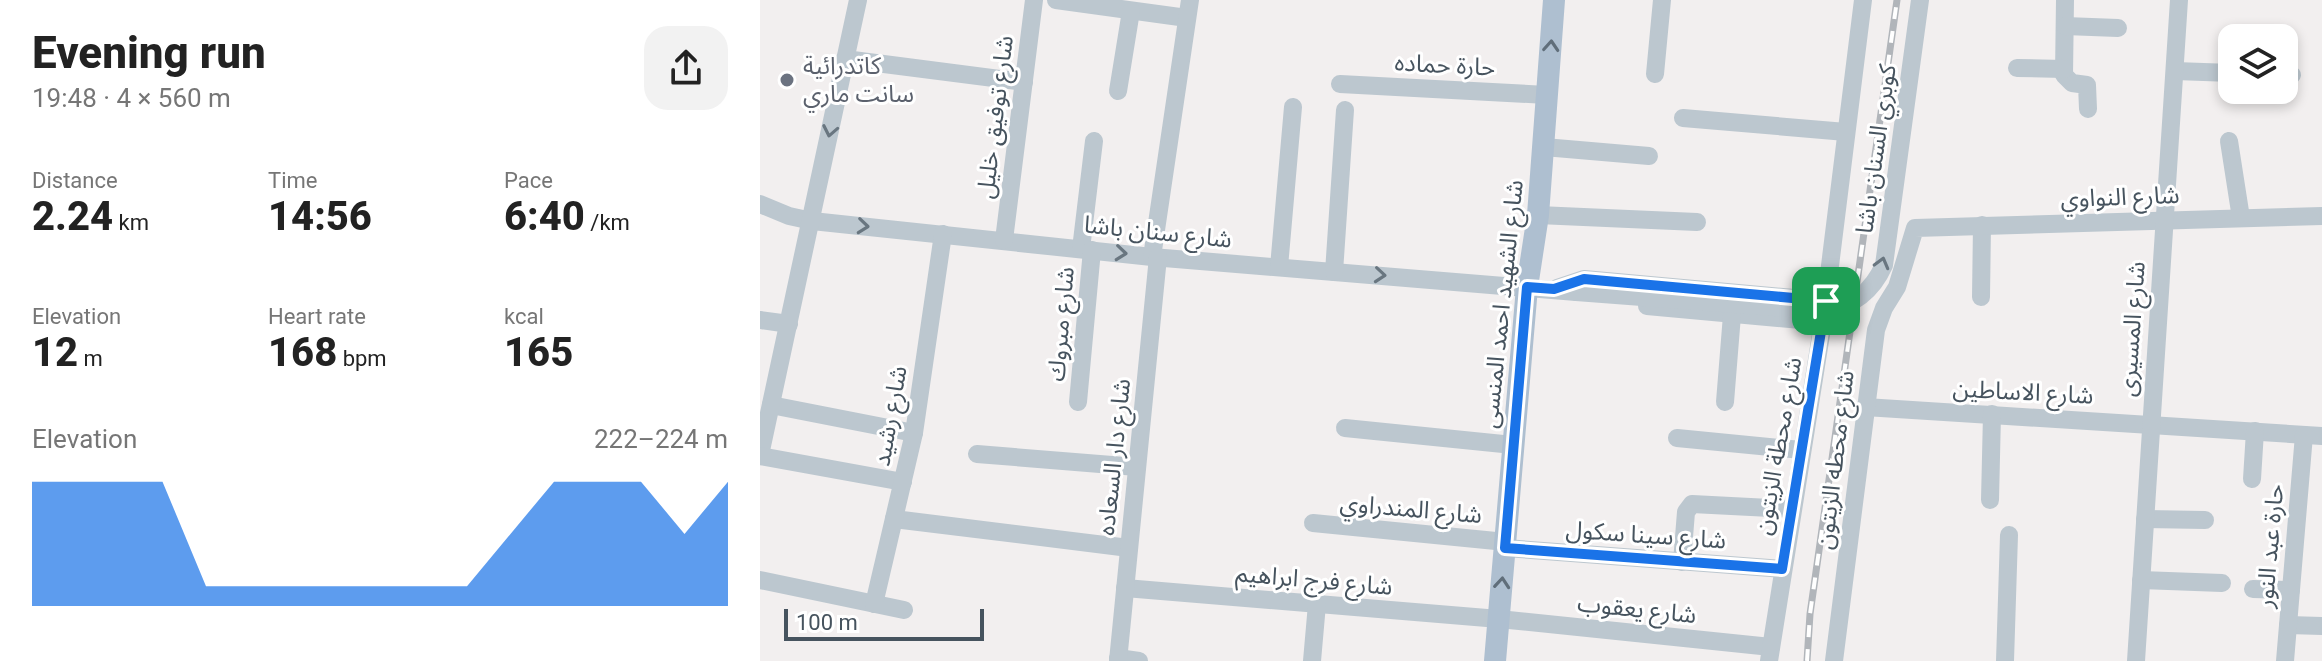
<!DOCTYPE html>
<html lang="en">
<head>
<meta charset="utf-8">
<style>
	body { margin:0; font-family:Roboto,"Noto Sans Arabic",sans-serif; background:#f2f2f2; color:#222; height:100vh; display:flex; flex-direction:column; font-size:30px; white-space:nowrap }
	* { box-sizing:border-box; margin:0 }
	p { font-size:26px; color:#767676 }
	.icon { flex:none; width:44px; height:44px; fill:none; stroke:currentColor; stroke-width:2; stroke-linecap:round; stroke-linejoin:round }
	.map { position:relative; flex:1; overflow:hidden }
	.panel { display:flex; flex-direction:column; background:#fff; width:760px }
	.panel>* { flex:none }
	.buttons { position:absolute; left:1458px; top:24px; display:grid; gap:16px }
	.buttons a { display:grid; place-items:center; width:80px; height:80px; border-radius:16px; background:#fff; box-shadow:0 4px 12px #0003; font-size:40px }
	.scale { position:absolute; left:24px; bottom:20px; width:200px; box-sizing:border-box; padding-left:8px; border:4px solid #46535e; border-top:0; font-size:22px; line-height:28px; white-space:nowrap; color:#46535e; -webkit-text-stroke:6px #fff; paint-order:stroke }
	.pin { position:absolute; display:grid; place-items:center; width:68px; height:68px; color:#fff; margin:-34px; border-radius:16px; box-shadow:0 4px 12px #0006 }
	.round { display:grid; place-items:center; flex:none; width:84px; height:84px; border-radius:24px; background:#f2f2f2 }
	.head { display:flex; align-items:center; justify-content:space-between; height:136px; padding:0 32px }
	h1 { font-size:44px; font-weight:800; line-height:60px }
	.stats { display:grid; grid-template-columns:repeat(3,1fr); gap:12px; height:136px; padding:8px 32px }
	.stats div { display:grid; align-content:center }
	.stats b { font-size:40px; font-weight:800 }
	.stats small { font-size:22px; font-weight:400 }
	.stats p { font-size:22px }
	.chart { height:224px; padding:16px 32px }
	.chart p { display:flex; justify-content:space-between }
	.chart svg { width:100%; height:144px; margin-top:8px; fill:#1a73e8; opacity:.7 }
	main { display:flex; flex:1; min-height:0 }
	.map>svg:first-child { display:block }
</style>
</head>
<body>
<main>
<section class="panel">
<div class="head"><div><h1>Evening run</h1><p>19:48 · 4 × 560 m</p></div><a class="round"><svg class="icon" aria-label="share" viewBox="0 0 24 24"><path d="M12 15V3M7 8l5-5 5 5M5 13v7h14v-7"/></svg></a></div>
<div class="stats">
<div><p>Distance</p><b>2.24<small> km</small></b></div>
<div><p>Time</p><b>14:56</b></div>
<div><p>Pace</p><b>6:40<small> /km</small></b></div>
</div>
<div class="stats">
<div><p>Elevation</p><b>12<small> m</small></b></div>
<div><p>Heart rate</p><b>168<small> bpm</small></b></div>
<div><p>kcal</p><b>165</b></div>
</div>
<div class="chart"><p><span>Elevation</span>222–224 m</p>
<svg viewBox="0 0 160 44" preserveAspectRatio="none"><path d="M0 44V6L10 6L20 6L30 6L40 38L50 38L60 38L70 38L80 38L90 38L100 38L110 22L120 6L130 6L140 6L150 22L160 6V44z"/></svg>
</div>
</section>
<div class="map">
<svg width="1562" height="661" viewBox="0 0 1562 661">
	<rect width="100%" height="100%" fill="#f2efef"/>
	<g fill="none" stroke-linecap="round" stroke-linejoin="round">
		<g stroke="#bcc7cf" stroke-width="18">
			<path d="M296,0L427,18"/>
			<path d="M1305,0L1304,75L1312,83L1327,85L1328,109"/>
			<path d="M1305,26L1358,28"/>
			<path d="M85,59L264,82"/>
			<path d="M1257,68L1304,69"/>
			<path d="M1415,71L1472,73"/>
			<path d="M895,74L902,0"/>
			<path d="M1524,74L1532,75"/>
			<path d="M580,84L787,95"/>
			<path d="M358,91L371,11"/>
			<path d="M923,118L1086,132"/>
			<path d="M1469,141L1481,218"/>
			<path d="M784,147L889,156"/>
			<path d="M0,204L29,216L52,221L392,257L816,292"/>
			<path d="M778,215L937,222"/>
			<path d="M244,240L274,0"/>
			<path d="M321,249L334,141"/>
			<path d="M392,257L430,0"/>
			<path d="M519,267L533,107"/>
			<path d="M574,272L585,110"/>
			<path d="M797,288L824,279L1066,301"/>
			<path d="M1221,297L1222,225"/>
			<path d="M887,306L1063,322"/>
			<path d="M0,320L29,324"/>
			<path d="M318,402L332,250"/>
			<path d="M965,402L972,315"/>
			<path d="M11,405L154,433"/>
			<path d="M1105,407L1562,436"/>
			<path d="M585,428L753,445"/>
			<path d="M917,438L1041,450"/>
			<path d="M217,454L377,467"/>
			<path d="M0,455L98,0"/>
			<path d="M0,456L143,482"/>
			<path d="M1492,479L1495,431"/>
			<path d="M1230,500L1232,414"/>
			<path d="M134,519L369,548"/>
			<path d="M1385,519L1445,520"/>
			<path d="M553,523L746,542"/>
			<path d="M745,548L1022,569"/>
			<path d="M922,562L926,512L932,504L1031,509"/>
			<path d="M0,580L144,610"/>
			<path d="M1381,580L1462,583"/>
			<path d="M365,588L739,619L1011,647"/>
			<path d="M1493,589L1531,590"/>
			<path d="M114,604L154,433L183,234"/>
			<path d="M1528,625L1562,626"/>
			<path d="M358,658L379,661"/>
			<path d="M358,661L398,257"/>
			<path d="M552,661L557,604"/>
			<path d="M1009,661L1063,322L1103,0"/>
			<path d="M1074,661L1116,330L1124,308L1137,287L1155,228L1562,216"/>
			<path d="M1245,661L1249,535"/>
			<path d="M1376,661L1419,0"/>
			<path d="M1525,661L1544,435"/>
		</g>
		<path stroke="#aebfd0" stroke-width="22" d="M735,661L767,287L778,215L794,0"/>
		<defs>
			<path id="rail" d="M1047,661L1050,614L1137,0"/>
		</defs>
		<use href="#rail" stroke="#b1b5ba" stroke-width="7"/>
		<use href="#rail" stroke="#fff" stroke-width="4" stroke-dasharray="12" stroke-linecap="butt"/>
		<path stroke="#bcc7cf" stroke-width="18" d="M816,292L1065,311C1093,306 1112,292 1124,265L1160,0"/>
	</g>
	<defs><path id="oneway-chevron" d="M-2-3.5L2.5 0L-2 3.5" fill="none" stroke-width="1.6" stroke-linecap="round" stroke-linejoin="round" transform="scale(2)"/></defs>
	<g stroke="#606e7a">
		<use href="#oneway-chevron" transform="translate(791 46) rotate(-86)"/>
		<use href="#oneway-chevron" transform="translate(742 583) rotate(-85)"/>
	</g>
	<g stroke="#697680">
		<use href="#oneway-chevron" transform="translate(70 131) rotate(101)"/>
		<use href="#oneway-chevron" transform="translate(103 226) rotate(6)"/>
		<use href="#oneway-chevron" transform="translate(361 253) rotate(6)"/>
		<use href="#oneway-chevron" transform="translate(1122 263) rotate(-75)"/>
		<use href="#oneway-chevron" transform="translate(620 275) rotate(5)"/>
	</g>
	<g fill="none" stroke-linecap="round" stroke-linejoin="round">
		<defs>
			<path id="route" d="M824,279L1066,301L1022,569L745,548L767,287L794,289Z"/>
		</defs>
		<use href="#route" stroke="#fff" stroke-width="16"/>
		<use href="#route" stroke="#1a73e8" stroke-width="10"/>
	</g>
	<circle fill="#6b7280" stroke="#fff" stroke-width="3" cx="27" cy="80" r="8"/>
	<g text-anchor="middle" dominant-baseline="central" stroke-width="6" stroke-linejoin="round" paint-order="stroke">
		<g font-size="24" fill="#46535e" stroke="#fff">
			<text transform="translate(685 65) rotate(3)">حارة حماده</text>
			<text transform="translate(235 117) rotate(-83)">شارع توفيق خليل</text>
			<text transform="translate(1116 149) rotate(-82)">كوبري السنان باشا</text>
			<text transform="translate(1360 197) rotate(-2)">شارع النواوي</text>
			<text transform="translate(398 232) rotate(6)">شارع سنان باشا</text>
			<text transform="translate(742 304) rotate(-84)">شارع الشهيد احمد المنسى</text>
			<text transform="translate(301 324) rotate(-85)">شارع مبروك</text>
			<text transform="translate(1372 329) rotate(-86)">شارع المسيرى</text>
			<text transform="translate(1263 392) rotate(3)">شارع الاساطين</text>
			<text transform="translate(130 416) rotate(-80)">شارع رشيد</text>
			<text transform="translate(1018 446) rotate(-80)">شارع محطة الزيتون</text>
			<text transform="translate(354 457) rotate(-84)">شارع دار السعاده</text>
			<text transform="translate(1075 460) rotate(-83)">شارع محطه الزيتون</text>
			<text transform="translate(651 509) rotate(5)">شارع المندراوي</text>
			<text transform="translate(886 535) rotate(4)">شارع سينا سكول</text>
			<text transform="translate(1510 546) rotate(-85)">حارة عبد النور</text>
			<text transform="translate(554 580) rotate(5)">شارع فرج ابراهيم</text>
			<text transform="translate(877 609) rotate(6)">شارع يعقوب</text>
		</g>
		<g font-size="24" fill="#5b616d" stroke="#fff" text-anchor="start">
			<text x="43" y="66">كاتدرائية<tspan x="43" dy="28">سانت ماري</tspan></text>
		</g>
	</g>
</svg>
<div class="buttons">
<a><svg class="icon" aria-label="layers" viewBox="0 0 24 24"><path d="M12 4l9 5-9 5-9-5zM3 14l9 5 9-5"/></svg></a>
</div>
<div class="scale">100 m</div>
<div class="pin" style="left:1066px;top:301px;background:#1e9e55"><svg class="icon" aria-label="arrive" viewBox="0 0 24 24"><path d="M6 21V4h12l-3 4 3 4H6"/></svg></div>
</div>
</main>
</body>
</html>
